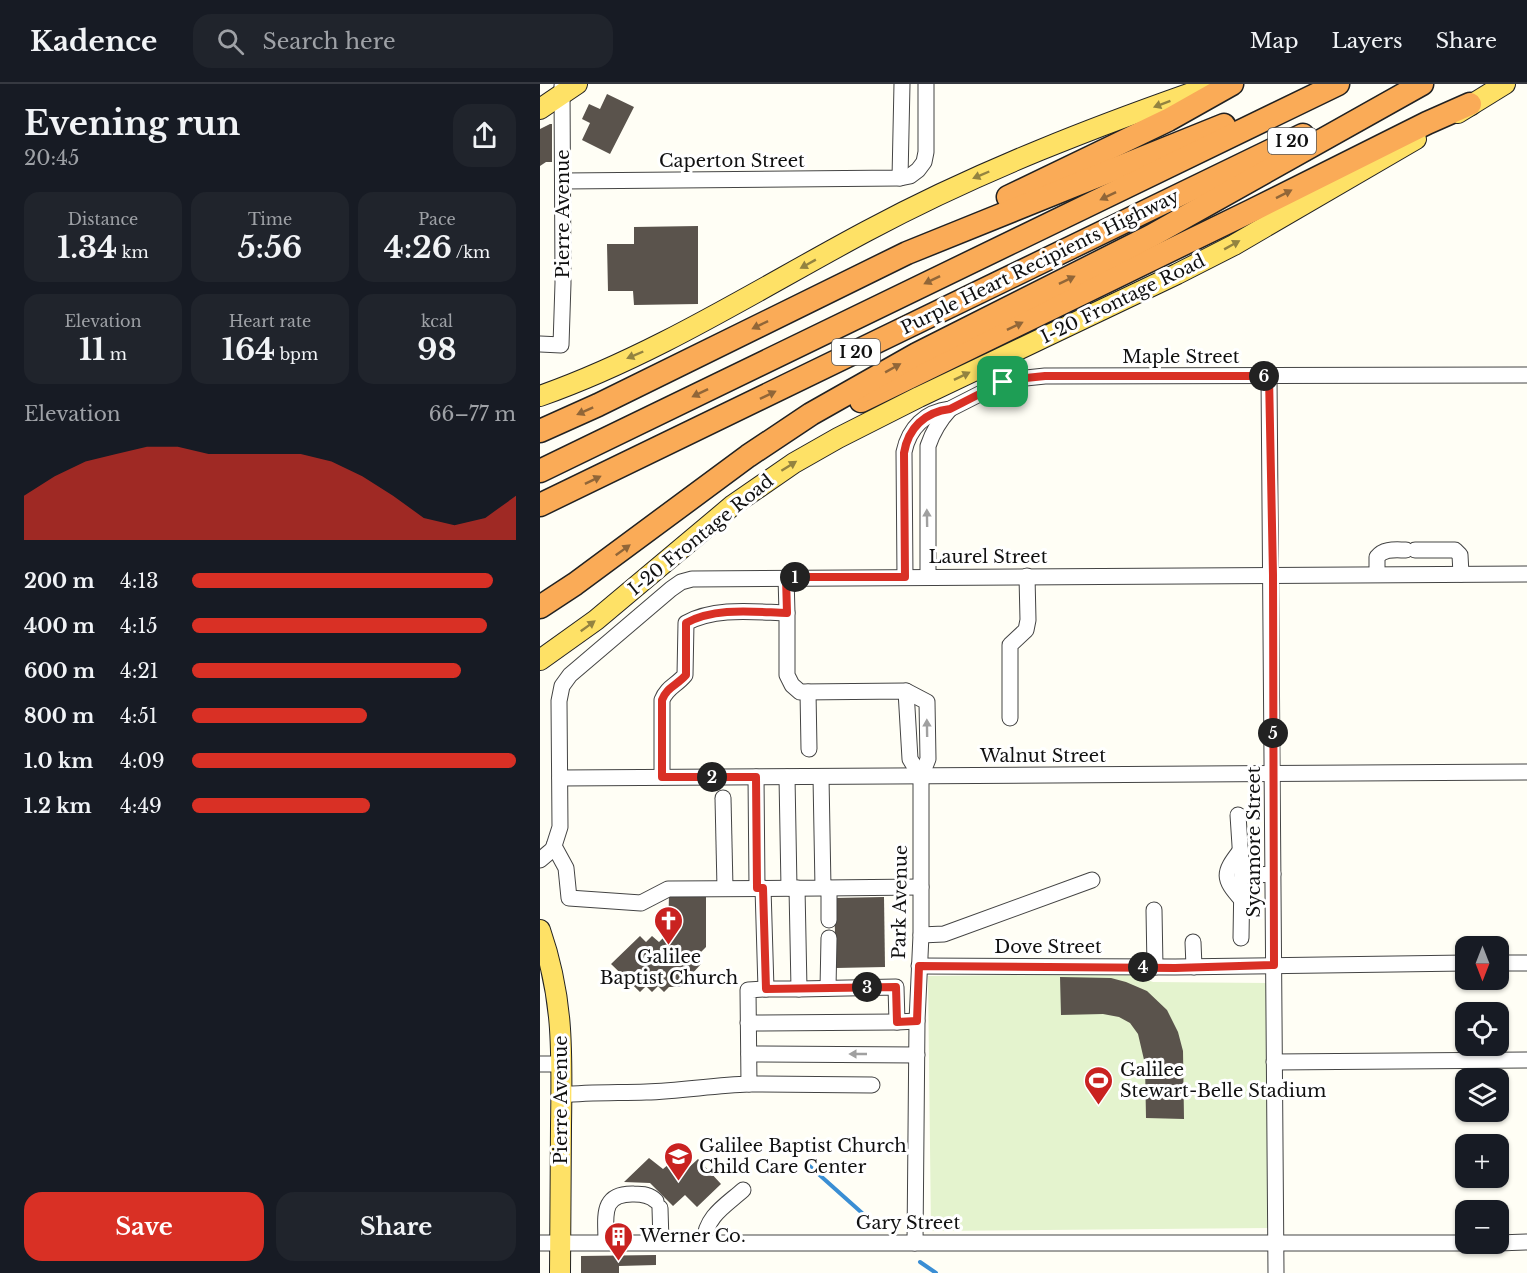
<!DOCTYPE html>
<html lang="en">
<head>
<meta charset="utf-8">
<style>
	body { margin:0; font-family:"Libre Baskerville",serif; background:#20242c; color:#f1f3f6; height:100vh; display:flex; flex-direction:column; font-size:22px; white-space:nowrap }
	* { box-sizing:border-box; margin:0 }
	p { font-size:20px; color:#9ea1a6 }
	.icon { flex:none; width:33px; height:33px; fill:none; stroke:currentColor; stroke-width:2; stroke-linecap:round; stroke-linejoin:round }
	.map { position:relative; flex:1; overflow:hidden }
	.panel { display:flex; flex-direction:column; background:#171b24; width:540px }
	.panel>* { flex:none }
	.needle { width:39px; rotate:180deg }
	.fabs { position:absolute; left:915px; top:852px; display:grid; gap:12px }
	.fabs a { display:grid; place-items:center; width:54px; height:54px; border-radius:12px; background:#171b24; box-shadow:0 2px 4px #0004; font-size:30px }
	.pin { position:absolute; display:grid; place-items:center; width:51px; height:51px; color:#fff; margin:-26px; border-radius:12px; box-shadow:0 3px 9px #0006 }
	.km { position:absolute; width:30px; height:30px; margin:-15px; border-radius:50%; background:#222; color:#fff; font-size:16px; line-height:30px; text-align:center }
	.round { display:grid; place-items:center; flex:none; width:63px; height:63px; border-radius:18px; background:#20242c }
	.head { display:flex; align-items:center; justify-content:space-between; height:102px; padding:0 24px }
	h1 { font-size:33px; font-weight:700; line-height:45px }
	.stats { display:grid; grid-template-columns:repeat(3,1fr); gap:9px; height:102px; padding:6px 24px }
	.stats div { display:grid; align-content:center; border-radius:15px; background:#20242c; text-align:center }
	.stats b { font-size:30px; font-weight:700 }
	.stats small { font-size:16px; font-weight:400 }
	.stats p { font-size:16px }
	.chart { height:168px; padding:12px 24px }
	.chart p { display:flex; justify-content:space-between }
	.chart svg { width:100%; height:108px; margin-top:6px; fill:#d93025; opacity:.7 }
	.primary-button { display:flex; gap:12px; margin-top:auto; padding:12px 24px }
	.primary-button a { flex:1; height:69px; border-radius:18px; background:#d93025; color:#fff; font-size:24px; font-weight:700; line-height:69px; text-align:center }
	.primary-button a+a { background:#20242c; color:#f1f3f6 }
	ul { padding:0 24px; list-style:none; font-size:20px }
	li { display:grid; grid-template-columns:96px 72px 1fr; align-items:center; height:45px }
	li i { height:15px; border-radius:8px; background:#d93025 }
	header { display:flex; align-items:center; gap:36px; box-sizing:border-box; height:84px; padding:0 30px; background:#171b24; border-bottom:2px solid #363941 }
	header strong { font-size:28px }
	nav { display:flex; gap:33px; margin-inline-start:auto; font-size:21px }
	.search { width:420px; height:54px; background:#20242c; display:flex; align-items:center; gap:15px; box-sizing:border-box; padding:0 21px; border-radius:18px; color:#9ea1a6; font-size:22px }
	main { display:flex; flex:1; min-height:0 }
	.map>svg:first-child { display:block }
</style>
</head>
<body>
<header>
<strong>Kadence</strong>
<div class="search"><svg class="icon" aria-label="search" viewBox="0 0 24 24"><circle cx="10" cy="10" r="6"/><path d="M15 15l6 6"/></svg>Search here</div>
<nav><a>Map</a><a>Layers</a><a>Share</a></nav>
</header>
<main>
<section class="panel">
<div class="head"><div><h1>Evening run</h1><p>20:45</p></div><a class="round"><svg class="icon" aria-label="share" viewBox="0 0 24 24"><path d="M12 15V3M7 8l5-5 5 5M5 13v7h14v-7"/></svg></a></div>
<div class="stats">
<div><p>Distance</p><b>1.34<small> km</small></b></div>
<div><p>Time</p><b>5:56</b></div>
<div><p>Pace</p><b>4:26<small> /km</small></b></div>
</div>
<div class="stats">
<div><p>Elevation</p><b>11<small> m</small></b></div>
<div><p>Heart rate</p><b>164<small> bpm</small></b></div>
<div><p>kcal</p><b>98</b></div>
</div>
<div class="chart"><p><span>Elevation</span>66–77 m</p>
<svg viewBox="0 0 160 44" preserveAspectRatio="none"><path d="M0 44V26L10 18L20 12L30 9L40 6L50 6L60 9L70 9L80 9L90 9L100 12L110 18L120 26L130 35L140 38L150 35L160 26V44z"/></svg>
</div>
<ul>
<li><b>200 m</b>4:13<i style="width:93%"></i></li>
<li><b>400 m</b>4:15<i style="width:91%"></i></li>
<li><b>600 m</b>4:21<i style="width:83%"></i></li>
<li><b>800 m</b>4:51<i style="width:54%"></i></li>
<li><b>1.0 km</b>4:09<i style="width:100%"></i></li>
<li><b>1.2 km</b>4:49<i style="width:55%"></i></li>
</ul>
<div class="primary-button"><a>Save</a><a>Share</a></div>
</section>
<div class="map">
<svg width="987" height="1189" viewBox="0 0 987 1189">
	<rect width="100%" height="100%" fill="#fffef5"/>
	<path fill="#e4f3ce" d="M591,890L613,898L728,899V1144L391,1147L388,892Z"/>
	<g fill="none" stroke-linecap="round" stroke-linejoin="round">
		<g stroke="#3a8ed4" stroke-width="4">
			<path d="M265,1078L340,1145"/>
			<path d="M380,1178L396,1189"/>
		</g>
	</g>
	<g fill="#5a534c">
		<path d="M67,10L94,23L70,70L42,56L50,39L42,35L49,20L60,25Z"/>
		<path d="M10,40H12V78H6L0,82V45Z"/>
		<path d="M158,142V220L94,221L93,207H68L67,160H94V143Z"/>
		<path d="M129,810H166V863L156,873L161,880L140,903H129L124,908L118,902L112,908L106,902L100,908L71,880L100,852L106,858L112,852L119,858L126,851L128,853Z"/>
		<path d="M344,813L345,883L296,884L294,814Z"/>
		<path d="M520,893L571,894L586,898L607,907L627,926L638,948L643,967L644,1035L606,1034L605,980L598,950L590,939L579,933L563,930L521,931Z"/>
		<path d="M109,1074L123,1085L135,1075L146,1086L158,1075L181,1100L157,1123L145,1111L133,1122L110,1099L84,1098Z"/>
		<path d="M116,1171V1181L79,1182V1189H41V1172Z"/>
	</g>
	<g fill="none" stroke-linecap="round" stroke-linejoin="round">
		<defs>
			<g id="minor">
				<path d="M360,94L362,0"/>
				<path d="M23,97L360,94L370,92L378,86L384,78L386,68V0"/>
				<path d="M0,260L21,261L23,199L22,2"/>
				<path d="M729,292C734,591 731,890 736,1189"/>
				<path d="M875,466H915L920,471L921,490"/>
				<path d="M837,490V473C844,464 856,466 866,466"/>
				<path d="M246,493L247,529"/>
				<path d="M365,493L364,368C369,344 385,328 410,325L463,298L476,295L505,292L987,291"/>
				<path d="M388,493V362C393,347 399,337 410,325"/>
				<path d="M366,607L370,675L381,693"/>
				<path d="M268,608L269,665"/>
				<path d="M470,634V561L486,546L488,536L487,492"/>
				<path d="M122,693V616C127,603 136,602 145,591L146,539C176,523 213,528 247,529V591L252,601L260,608L366,607L387,618L388,675L381,693V851L377,937L375,1159"/>
				<path d="M216,693L217,804"/>
				<path d="M247,693L249,804"/>
				<path d="M20,694L987,688"/>
				<path d="M183,714L185,804"/>
				<path d="M698,731L702,792"/>
				<path d="M14,762L26,784L29,814L101,819L128,805L283,804L281,693"/>
				<path d="M700,767C683,789 682,794 702,816"/>
				<path d="M0,776L13,765L20,743L19,617L22,602L30,591L131,505L141,498L152,495L987,490"/>
				<path d="M223,804L226,905H259L257,804"/>
				<path d="M283,804L381,803"/>
				<path d="M289,804V836"/>
				<path d="M614,826L615,883"/>
				<path d="M381,851L404,850L552,796"/>
				<path d="M701,854L702,792L733,790"/>
				<path d="M653,858L654,883"/>
				<path d="M958,879H987"/>
				<path d="M379,882L635,883L926,879"/>
				<path d="M288,904L289,854"/>
				<path d="M226,905L208,906L209,1000L332,1001"/>
				<path d="M259,905L356,903L357,938L377,937"/>
				<path d="M208,939L357,938"/>
				<path d="M209,970L377,971"/>
				<path d="M734,978L987,976"/>
				<path d="M0,980H22"/>
				<path d="M22,1011C50,1008 78,1009 106,1008C141,1007 175,1001 209,1000"/>
				<path d="M120,1124L121,1158"/>
				<path d="M66,1158C66,1133 60,1109 94,1110C103,1110 110,1111 116,1117"/>
				<path d="M164,1158C166,1132 185,1122 203,1106"/>
				<path d="M0,1159H926"/>
				<path d="M958,1159L987,1158"/>
			</g>
			<g id="major">
				<path d="M0,25L37,0"/>
				<path d="M918,29L965,0"/>
				<path d="M0,312C116,271 220,204 327,147C439,87 558,41 677,0"/>
				<path d="M0,576L56,536L193,421L254,379L298,354L379,313L637,190L694,161L876,55"/>
				<path d="M0,846C24,915 22,970 21,1042C21,1091 20,1140 20,1189"/>
			</g>
			<g id="highway">
				<path d="M468,113L628,36L692,0"/>
				<path d="M321,317L711,127L887,39L930,20"/>
				<path d="M0,347L58,321L367,169L684,41"/>
				<path d="M0,387L798,0"/>
				<path d="M0,421L763,51"/>
				<path d="M0,523L35,500L208,372L271,330L377,270L611,152L882,0"/>
			</g>
		</defs>
		<use href="#minor" stroke="#444" stroke-width="17"/>
		<use href="#major" stroke="#222" stroke-width="22"/>
		<use href="#highway" stroke="#222" stroke-width="25"/>
		<use href="#minor" stroke="#fff" stroke-width="15"/>
		<use href="#major" stroke="#fee166" stroke-width="20"/>
		<use href="#highway" stroke="#faab57" stroke-width="22"/>
	</g>
	<defs><path id="oneway-solid" d="M-6-.8H1V-3.2L6.5 0L1 3.2V.8H-6Z" transform="scale(1.5)"/></defs>
	<g fill="#938340">
		<use href="#oneway-solid" transform="translate(622 20) rotate(159)"/>
		<use href="#oneway-solid" transform="translate(441 91) rotate(157)"/>
		<use href="#oneway-solid" transform="translate(692 161) rotate(-29)"/>
		<use href="#oneway-solid" transform="translate(268 180) rotate(151)"/>
		<use href="#oneway-solid" transform="translate(95 271) rotate(157)"/>
		<use href="#oneway-solid" transform="translate(422 292) rotate(-26)"/>
		<use href="#oneway-solid" transform="translate(249 382) rotate(-32)"/>
		<use href="#oneway-solid" transform="translate(48 542) rotate(-36)"/>
	</g>
	<g fill="#916638">
		<use href="#oneway-solid" transform="translate(744 110) rotate(-27)"/>
		<use href="#oneway-solid" transform="translate(568 112) rotate(154)"/>
		<use href="#oneway-solid" transform="translate(392 196) rotate(154)"/>
		<use href="#oneway-solid" transform="translate(527 196) rotate(-26)"/>
		<use href="#oneway-solid" transform="translate(220 241) rotate(154)"/>
		<use href="#oneway-solid" transform="translate(475 242) rotate(-26)"/>
		<use href="#oneway-solid" transform="translate(353 284) rotate(-29)"/>
		<use href="#oneway-solid" transform="translate(160 309) rotate(154)"/>
		<use href="#oneway-solid" transform="translate(228 311) rotate(-26)"/>
		<use href="#oneway-solid" transform="translate(45 327) rotate(156)"/>
		<use href="#oneway-solid" transform="translate(53 396) rotate(-26)"/>
		<use href="#oneway-solid" transform="translate(83 466) rotate(-36)"/>
	</g>
	<g fill="#a0a0a0">
		<use href="#oneway-solid" transform="translate(387 434) rotate(-91)"/>
		<use href="#oneway-solid" transform="translate(387 644) rotate(-91)"/>
		<use href="#oneway-solid" transform="translate(318 970) rotate(-180)"/>
	</g>
	<g fill="none" stroke-linecap="round" stroke-linejoin="round">
		<defs>
			<path id="route" d="M505,292H729L733,491L734,881L635,884L379,882L377,937L357,938L356,903L226,905L223,804H217L216,693H122V616C127,603 136,602 146,591V539C176,523 213,528 247,529L246,493H365L364,369C368,344 385,328 410,325L463,298L476,295Z"/>
		</defs>
		<use href="#route" stroke="#fff" stroke-width="12"/>
		<use href="#route" stroke="#d93025" stroke-width="8"/>
	</g>
	<defs>
		<symbol id="church-pin" viewBox="-11 -11 22 30"><path d="M0 17L-7.5 6A9.5 9.5 0 1 1 7.5 6Z" fill="#c92220" stroke="#fff"/><path d="M-1.2-6h2.4v3.5h3.3v2.4h-3.3V6h-2.4V-.1h-3.3v-2.4h3.3Z" fill="#fff"/></symbol>
		<symbol id="stadium-pin" viewBox="-11 -11 22 30"><path d="M0 17L-7.5 6A9.5 9.5 0 1 1 7.5 6Z" fill="#c92220" stroke="#fff"/><path d="M0-5a6.5 5 0 1 0 0 10a6.5 5 0 1 0 0-10ZM-3.5-1.8h7v3.6h-7Z" fill="#fff"/></symbol>
		<symbol id="school-pin" viewBox="-11 -11 22 30"><path d="M0 17L-7.5 6A9.5 9.5 0 1 1 7.5 6Z" fill="#c92220" stroke="#fff"/><path d="M0-5L7-2L0 1L-7-2ZM-4 1L0 2.5L4 1V4Q0 6-4 4Z" fill="#fff"/></symbol>
		<symbol id="building-pin" viewBox="-11 -11 22 30"><path d="M0 17L-7.5 6A9.5 9.5 0 1 1 7.5 6Z" fill="#c92220" stroke="#fff"/><path d="M-4-6H4V6H1V3H-1V6H-4ZM-2.5-4.3h1.7v1.8h-1.7ZM.8-4.3h1.7v1.8H.8ZM-2.5-1h1.7V.8h-1.7ZM.8-1h1.7V.8H.8Z" fill="#fff"/></symbol>
	</defs>
	<g fill-rule="evenodd">
		<use href="#church-pin" x="112" y="820" width="33" height="45"/>
		<use href="#stadium-pin" x="542" y="980" width="33" height="45"/>
		<use href="#school-pin" x="122" y="1056" width="33" height="45"/>
		<use href="#building-pin" x="62" y="1136" width="33" height="45"/>
	</g>
	<g text-anchor="middle" dominant-baseline="central" stroke-width="6" stroke-linejoin="round" paint-order="stroke">
		<g fill="#fff" stroke="#585858" stroke-width="1.5">
			<rect x="728" y="44" width="48" height="26" rx="4.5"/>
			<rect x="292" y="255" width="48" height="26" rx="4.5"/>
		</g>
		<g font-size="16" font-weight="bold" fill="#111">
			<text x="752" y="57">I 20</text>
			<text x="316" y="268">I 20</text>
		</g>
		<g font-size="18" fill="#111" stroke="#fff">
			<text x="192" y="77">Caperton Street</text>
			<text transform="translate(23 130) rotate(-90)">Pierre Avenue</text>
			<text transform="translate(500 178) rotate(-26)">Purple Heart Recipients Highway</text>
			<text transform="translate(583 215) rotate(-26)">I-20 Frontage Road</text>
			<text x="641" y="273">Maple Street</text>
			<text transform="translate(161 451) rotate(-39)">I-20 Frontage Road</text>
			<text x="448" y="473">Laurel Street</text>
			<text x="503" y="672">Walnut Street</text>
			<text transform="translate(714 758) rotate(-90)">Sycamore Street</text>
			<text transform="translate(360 818) rotate(-89)">Park Avenue</text>
			<text x="508" y="863">Dove Street</text>
			<text transform="translate(21 1016) rotate(-90)">Pierre Avenue</text>
			<text x="368" y="1139">Gary Street</text>
		</g>
		<g font-size="18" fill="#111" stroke="#fff" text-anchor="start">
			<text x="129" y="873" text-anchor="middle">Galilee<tspan x="129" dy="21">Baptist Church</tspan></text>
			<text x="580" y="986">Galilee<tspan x="580" dy="21">Stewart-Belle Stadium</tspan></text>
			<text x="159" y="1062">Galilee Baptist Church<tspan x="159" dy="21">Child Care Center</tspan></text>
			<text x="100" y="1152">Werner Co.</text>
		</g>
	</g>
</svg>
<div class="fabs">
<a><svg class="needle" viewBox="-14 -14 28 28"><path d="M0-13l5 13h-10z" fill="#e53935"/><path d="M0 13l5-13h-10z" fill="#9ea1a6"/></svg></a>
<a><svg class="icon" aria-label="locate" viewBox="0 0 24 24"><circle cx="12" cy="12" r="6"/><path d="M12 2v4M12 18v4M2 12h4M18 12h4"/></svg></a>
<a><svg class="icon" aria-label="layers" viewBox="0 0 24 24"><path d="M12 4l9 5-9 5-9-5zM3 14l9 5 9-5"/></svg></a>
<a>+</a>
<a>−</a>
</div>
<div class="pin" style="left:463px;top:298px;background:#1e9e55"><svg class="icon" aria-label="arrive" viewBox="0 0 24 24"><path d="M6 21V4h12l-3 4 3 4H6"/></svg></div>
<b class="km" style="left:255px;top:493px">1</b>
<b class="km" style="left:172px;top:693px">2</b>
<b class="km" style="left:327px;top:903px">3</b>
<b class="km" style="left:603px;top:883px">4</b>
<b class="km" style="left:733px;top:649px">5</b>
<b class="km" style="left:724px;top:292px">6</b>
</div>
</main>
</body>
</html>
